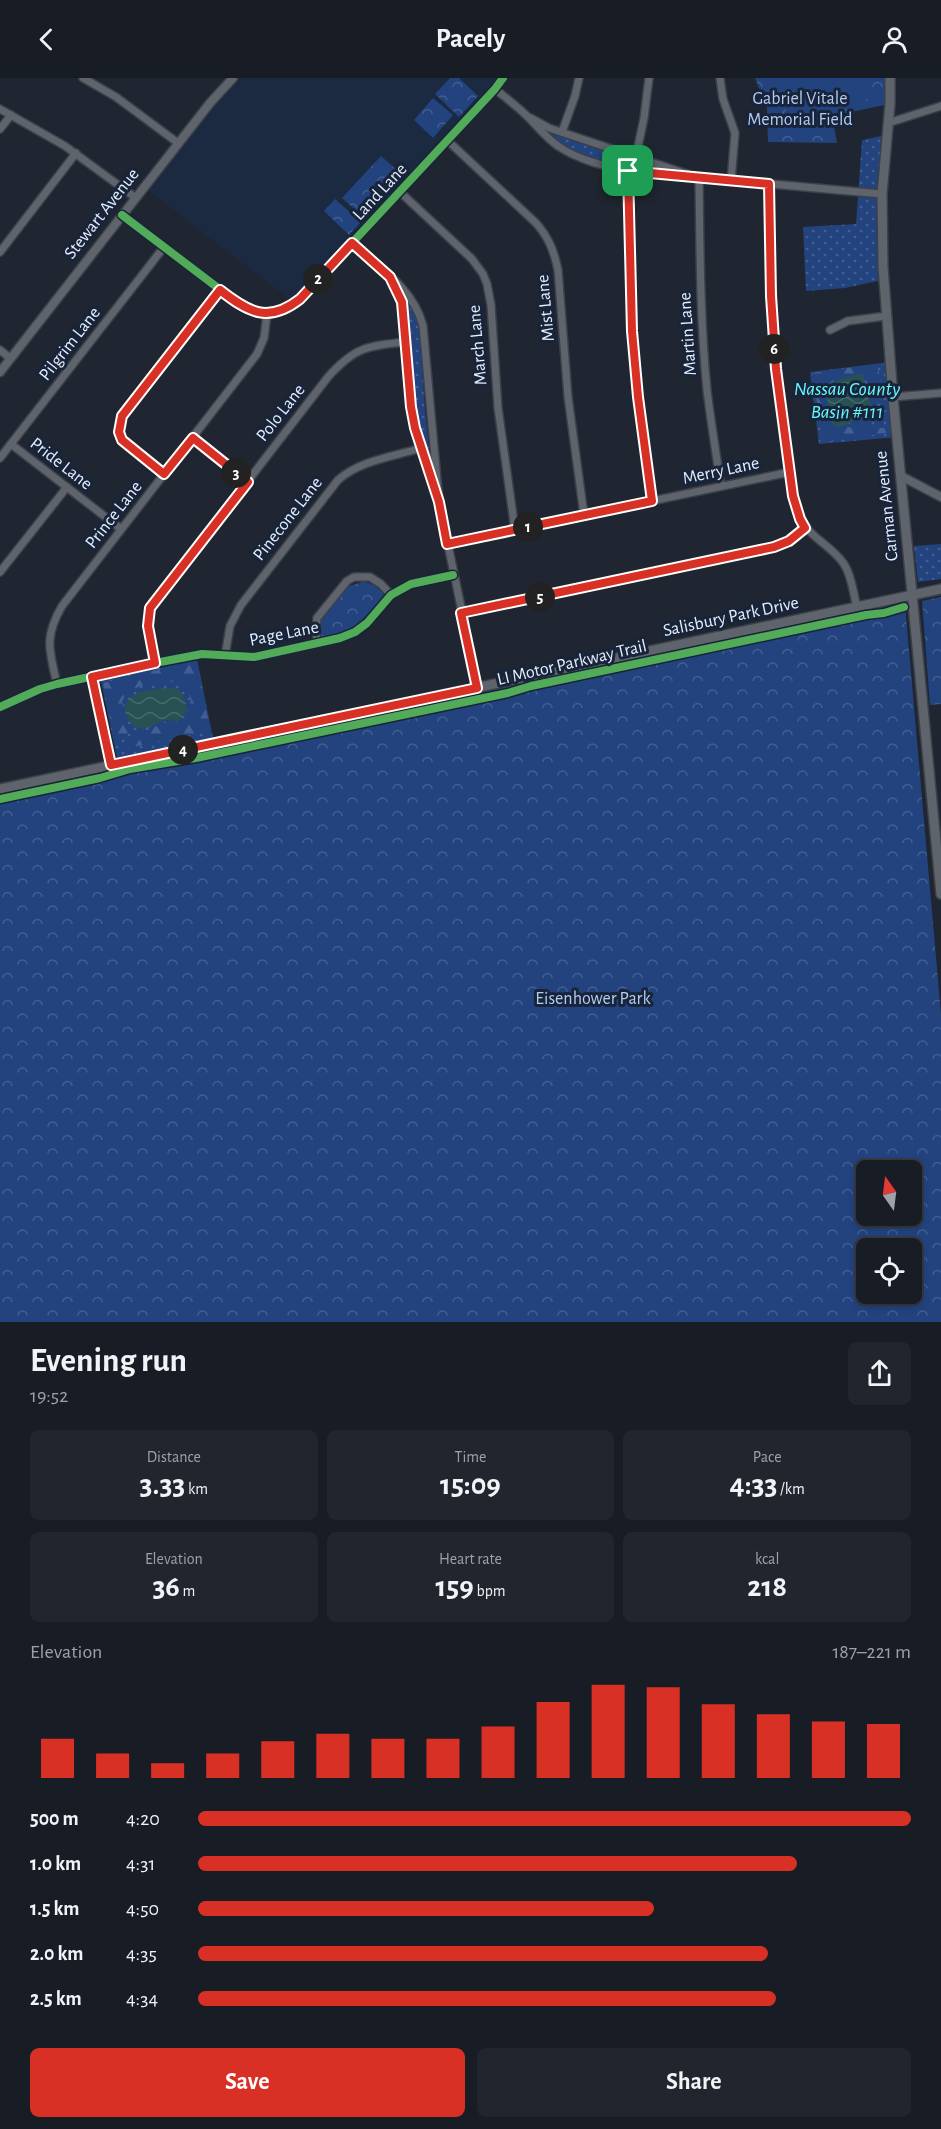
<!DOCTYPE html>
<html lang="en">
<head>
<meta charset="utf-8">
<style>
	body { margin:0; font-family:"Alegreya Sans",sans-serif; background:#21252d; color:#f1f3f6; height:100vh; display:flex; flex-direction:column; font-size:22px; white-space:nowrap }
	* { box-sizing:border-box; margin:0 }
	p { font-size:20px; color:#9fa1a7 }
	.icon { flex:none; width:33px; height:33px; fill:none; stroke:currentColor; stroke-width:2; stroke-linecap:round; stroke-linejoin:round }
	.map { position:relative; height:1244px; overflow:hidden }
	.drawer { display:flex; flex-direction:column; background:#181c25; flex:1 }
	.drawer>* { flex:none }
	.needle { width:39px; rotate:346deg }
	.tools { position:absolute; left:856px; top:1082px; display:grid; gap:12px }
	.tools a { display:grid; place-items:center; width:66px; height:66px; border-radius:9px; background:#181c25; box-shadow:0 3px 9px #0003,0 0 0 2px #363a42; font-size:30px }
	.pin { position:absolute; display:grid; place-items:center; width:51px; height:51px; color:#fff; margin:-26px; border-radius:12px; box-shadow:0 3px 9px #0006 }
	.km { position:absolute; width:30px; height:30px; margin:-15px; border-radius:50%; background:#222; color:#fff; font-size:16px; line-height:30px; text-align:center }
	.round { display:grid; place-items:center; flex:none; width:63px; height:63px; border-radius:9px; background:#21252d }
	.head { display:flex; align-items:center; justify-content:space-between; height:102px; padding:0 30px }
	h1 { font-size:33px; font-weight:700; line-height:45px }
	.figures { display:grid; grid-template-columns:repeat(3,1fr); gap:9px; height:102px; padding:6px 30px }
	.figures div { display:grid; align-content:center; border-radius:9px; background:#21252d; text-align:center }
	.figures b { font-size:30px; font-weight:700 }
	.figures small { font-size:16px; font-weight:400 }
	.figures p { font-size:16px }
	.chart { height:168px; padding:12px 30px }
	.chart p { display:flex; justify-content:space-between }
	.chart svg { width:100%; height:108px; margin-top:6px; stroke:#d93025; stroke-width:6 }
	.primary-button { display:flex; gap:12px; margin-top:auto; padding:12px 30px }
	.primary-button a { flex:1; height:69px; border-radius:9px; background:#d93025; color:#fff; font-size:24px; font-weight:700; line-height:69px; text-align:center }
	.primary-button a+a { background:#21252d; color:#f1f3f6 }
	ul { padding:0 30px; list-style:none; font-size:20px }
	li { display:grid; grid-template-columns:96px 72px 1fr; align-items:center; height:45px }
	li i { height:15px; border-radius:8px; background:#d93025 }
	header { display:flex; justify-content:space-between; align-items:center; height:78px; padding:0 30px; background:#181c25; font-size:27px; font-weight:700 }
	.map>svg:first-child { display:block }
</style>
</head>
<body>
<header><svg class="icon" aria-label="back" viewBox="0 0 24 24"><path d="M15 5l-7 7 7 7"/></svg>Pacely<svg class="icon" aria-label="person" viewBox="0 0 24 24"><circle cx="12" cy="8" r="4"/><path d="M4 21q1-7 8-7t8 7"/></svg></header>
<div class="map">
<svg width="941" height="1244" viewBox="0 0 941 1244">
	<defs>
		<pattern id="grass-dots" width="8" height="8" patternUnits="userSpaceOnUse" patternTransform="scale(1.5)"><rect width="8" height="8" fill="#23437f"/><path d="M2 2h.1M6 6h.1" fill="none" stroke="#435e92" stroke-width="1.8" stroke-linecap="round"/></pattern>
		<pattern id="forest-firs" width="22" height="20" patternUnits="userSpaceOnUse" patternTransform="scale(1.5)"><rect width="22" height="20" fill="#23437f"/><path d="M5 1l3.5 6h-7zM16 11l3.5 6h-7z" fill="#435e92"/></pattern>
		<pattern id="park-crowns" width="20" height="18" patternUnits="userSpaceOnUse" patternTransform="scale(1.5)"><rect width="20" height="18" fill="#23437f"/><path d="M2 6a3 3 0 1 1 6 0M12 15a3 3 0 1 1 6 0" fill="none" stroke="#435e92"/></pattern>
		<pattern id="water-waves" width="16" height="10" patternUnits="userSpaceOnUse" patternTransform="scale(1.5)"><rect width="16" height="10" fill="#275153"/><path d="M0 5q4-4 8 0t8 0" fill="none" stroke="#466a6d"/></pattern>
	</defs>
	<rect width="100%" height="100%" fill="#202631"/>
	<path fill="#1b2941" d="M235,0H501L294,225L145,110Z"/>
	<g fill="url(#grass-dots)">
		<path d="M531,40L694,99C655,95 594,93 562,69C551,61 541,50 531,40Z"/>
		<path d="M886,57L882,202L845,210L806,213L803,149L856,146L862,62Z"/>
		<path d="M405,220L416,236L419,248L425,332L431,391L415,330L408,237Z"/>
		<path d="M890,284L897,359L819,366L810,294Z"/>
		<path d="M941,466V501L918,504L914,468Z"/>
		<path d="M197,581L213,660L117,680L101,603Z"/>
	</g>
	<g fill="url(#forest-firs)">
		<path d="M875,286C885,299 877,323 875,339L865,345L854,347L849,344L867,337L870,321L866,316L863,297C853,296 836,301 828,308L826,321L836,349L885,350L886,355L825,364L812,299L813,295Z"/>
		<path d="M195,583L210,651L206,654L118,672C126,660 136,657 150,652C154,650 158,646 162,645C171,643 178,647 186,641L191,622L184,606L173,603L141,608L128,613L122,623L129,654L115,663L103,605Z"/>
	</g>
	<g fill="url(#park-crowns)" fill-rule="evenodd">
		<path d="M450,0H459L478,18L459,39L435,16Z"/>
		<path d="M755,0H889V26L832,38L837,65L768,64L767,30Z"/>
		<path d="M433,20L453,37L433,60L414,42Z"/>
		<path d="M381,78L400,95L361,137L342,120Z"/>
		<path d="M335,121L361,144L349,157L324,133Z"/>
		<path d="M362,504C372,504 377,509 383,515L384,518C366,539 350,559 320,559V546L322,540L349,508Z"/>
		<path d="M941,519V626L930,627L922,523Z"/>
		<path d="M905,527L941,936V1244H0V717L297,656L525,604ZM867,1092H912V1137H867ZM867,1170H912V1215H867Z"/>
	</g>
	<path fill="#23437f" d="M784,0H863L869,20L838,29L831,9L816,18L821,36L790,46L781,15Z"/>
	<g fill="url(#water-waves)">
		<path d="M858,296L863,297L872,332L870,335C860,339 844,350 836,349L831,345C827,332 827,321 828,308L833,304Z"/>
		<path d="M176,610C185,617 186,623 187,634L179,643C174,643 170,642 165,642C155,644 150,653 139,650C132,648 128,643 126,637C120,610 159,611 176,610Z"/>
	</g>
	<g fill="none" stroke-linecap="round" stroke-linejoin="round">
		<defs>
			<g id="minor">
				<path d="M83,0L116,19L178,65"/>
				<path d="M720,0L723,21L735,55L731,103"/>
				<path d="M495,11C506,20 518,29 528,39C538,49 546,60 558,68C578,82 605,88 628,93L882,116"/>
				<path d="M0,31L65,68L136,120"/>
				<path d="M531,40L549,50L687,96"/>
				<path d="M888,45L941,28"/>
				<path d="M0,51L11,37"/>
				<path d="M562,54L575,18L579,0"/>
				<path d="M448,63L536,145C549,160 554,173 558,192L568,319L584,437"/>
				<path d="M636,78L644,40L649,0"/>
				<path d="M628,93L632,253L638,319L652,423"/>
				<path d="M699,100C700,171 700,242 707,312C711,344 716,376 721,408"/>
				<path d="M769,106C770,189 773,270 784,352C788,378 789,407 797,432C804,458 830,465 844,486C852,498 853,515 857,529"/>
				<path d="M400,114L472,181L483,196L487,206L491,227L498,330L515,452"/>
				<path d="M122,137L247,232C267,238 283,234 300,221L495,11L503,0"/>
				<path d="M352,165C379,189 414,211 423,248L439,424L478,610"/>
				<path d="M0,174L76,75"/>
				<path d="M393,205C412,242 406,289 411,329C414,357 425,384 434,410"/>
				<path d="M830,252L848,243L886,238"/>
				<path d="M0,272L10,280"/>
				<path d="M893,319L941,315"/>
				<path d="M193,360L247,403"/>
				<path d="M11,366L121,451"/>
				<path d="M0,380L164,169"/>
				<path d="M164,396L122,362C117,349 120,340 128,329L220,212"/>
				<path d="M447,466L790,394"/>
				<path d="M0,494L67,409"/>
				<path d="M461,535L774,469L789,463L805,450"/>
				<path d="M317,564L316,554L317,540L347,503L354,499H370L381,506L391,517"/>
				<path d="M225,578L230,548L241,527L338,402C361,382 392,379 421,370"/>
				<path d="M155,585L148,548L150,530L328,299C355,269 367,268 406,264"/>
				<path d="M92,599L111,687"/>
				<path d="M57,606C49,572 44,559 62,528L257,276L264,260L267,236"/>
				<path d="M0,629L40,611L57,606L155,585L202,576L254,579L340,560L355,554L367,545L391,517L411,506L453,497"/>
			</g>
			<g id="tertiary">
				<path d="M0,294L210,25L233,0"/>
				<path d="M901,398L941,419"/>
			</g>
			<g id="secondary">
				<path d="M890,0V26L882,116L883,189L893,319L941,816"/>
				<path d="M0,711L941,511"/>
			</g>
		</defs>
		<use href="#minor" stroke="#3b4049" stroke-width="10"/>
		<use href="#tertiary" stroke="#3b4049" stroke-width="11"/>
		<use href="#secondary" stroke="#3b4049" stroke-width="12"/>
		<use href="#minor" stroke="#5e636c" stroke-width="7"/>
		<use href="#tertiary" stroke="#5e636c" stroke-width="8"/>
		<use href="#secondary" stroke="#5e636c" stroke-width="9"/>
		<defs>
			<g id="cycleway">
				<path d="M122,137L247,232C267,238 283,234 300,221L495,11L503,0"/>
				<path d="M0,629L40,611L57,606L155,585L202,576L254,579L340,560L355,554L367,545L391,517L411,506L453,497"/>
				<path d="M0,721L100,700L130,691L196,680L508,615L531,608L866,537L884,535L904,529"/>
			</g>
		</defs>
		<use href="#cycleway" stroke="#182439" stroke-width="11"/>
		<use href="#cycleway" stroke="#51ab58" stroke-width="8"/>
	</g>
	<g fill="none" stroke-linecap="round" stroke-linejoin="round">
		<defs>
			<path id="route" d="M628,93L769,106L771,218L776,291L793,418L800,441L805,450L789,463L774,469L461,535L477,610L111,687L92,599L155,585L148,548L150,530L248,404L193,360L164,396L122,362L119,354L122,338L220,212C248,234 268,246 300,221L352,165L390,199L402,224L411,329L415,350L439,424L447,466L652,423L638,319L632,253Z"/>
		</defs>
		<use href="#route" stroke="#fff" stroke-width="12"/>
		<use href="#route" stroke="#d93025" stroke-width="8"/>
	</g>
	<g text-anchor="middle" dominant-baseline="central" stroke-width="6" stroke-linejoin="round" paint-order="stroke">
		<g font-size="18" fill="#b4cbf2" stroke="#182439">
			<text x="800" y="21">Gabriel Vitale<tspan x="800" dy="21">Memorial Field</tspan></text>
			<text x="593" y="921">Eisenhower Park</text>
		</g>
		<g font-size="18" fill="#e5eefd" stroke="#182439">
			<text transform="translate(380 114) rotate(-47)">Land Lane</text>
			<text transform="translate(102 136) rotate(-52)">Stewart Avenue</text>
			<text transform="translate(546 230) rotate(-95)">Mist Lane</text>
			<text transform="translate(688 256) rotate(-94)">Martin Lane</text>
			<text transform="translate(70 266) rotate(-52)">Pilgrim Lane</text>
			<text transform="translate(478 267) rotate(-95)">March Lane</text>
			<text transform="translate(281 335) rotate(-52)">Polo Lane</text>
			<text transform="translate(61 386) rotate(38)">Pride Lane</text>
			<text transform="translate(721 393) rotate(-12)">Merry Lane</text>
			<text transform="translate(887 428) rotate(-96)">Carman Avenue</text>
			<text transform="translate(114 437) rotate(-52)">Prince Lane</text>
			<text transform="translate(288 441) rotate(-52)">Pinecone Lane</text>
			<text transform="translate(731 539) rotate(-12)">Salisbury Park Drive</text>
			<text transform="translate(284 556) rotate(-11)">Page Lane</text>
			<text transform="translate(572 585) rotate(-13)">LI Motor Parkway Trail</text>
		</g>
		<g font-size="20" font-style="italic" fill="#68f7fa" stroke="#182439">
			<text x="847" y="311">Nassau County<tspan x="847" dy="23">Basin #111</tspan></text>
		</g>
	</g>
</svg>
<div class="tools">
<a><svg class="needle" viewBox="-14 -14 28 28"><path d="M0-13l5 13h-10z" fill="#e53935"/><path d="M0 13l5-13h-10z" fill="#9fa1a7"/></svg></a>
<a><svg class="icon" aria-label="locate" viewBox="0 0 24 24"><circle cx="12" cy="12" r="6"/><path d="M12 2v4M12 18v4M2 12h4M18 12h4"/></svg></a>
</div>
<div class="pin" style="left:628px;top:93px;background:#1e9e55"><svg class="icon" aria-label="arrive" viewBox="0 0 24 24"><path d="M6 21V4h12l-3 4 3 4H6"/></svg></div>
<b class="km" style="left:528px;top:449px">1</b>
<b class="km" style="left:318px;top:201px">2</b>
<b class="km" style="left:236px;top:395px">3</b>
<b class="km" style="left:183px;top:672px">4</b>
<b class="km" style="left:540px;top:519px">5</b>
<b class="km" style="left:774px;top:271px">6</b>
</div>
<section class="drawer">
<div class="head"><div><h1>Evening run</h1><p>19:52</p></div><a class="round"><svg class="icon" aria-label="share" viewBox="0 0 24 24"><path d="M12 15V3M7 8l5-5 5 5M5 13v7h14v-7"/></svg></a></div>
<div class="figures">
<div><p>Distance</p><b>3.33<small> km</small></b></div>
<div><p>Time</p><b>15:09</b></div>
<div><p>Pace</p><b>4:33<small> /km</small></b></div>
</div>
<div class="figures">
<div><p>Elevation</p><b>36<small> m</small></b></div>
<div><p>Heart rate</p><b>159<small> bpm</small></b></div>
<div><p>kcal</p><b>218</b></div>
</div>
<div class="chart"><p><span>Elevation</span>187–221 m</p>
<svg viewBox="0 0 160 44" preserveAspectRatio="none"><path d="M5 44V28M15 44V34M25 44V38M35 44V34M45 44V29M55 44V26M65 44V28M75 44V28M85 44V23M95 44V13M105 44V6M115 44V7M125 44V14M135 44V18M145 44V21M155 44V22"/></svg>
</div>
<ul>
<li><b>500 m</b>4:20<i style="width:100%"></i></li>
<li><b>1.0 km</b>4:31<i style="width:84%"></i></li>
<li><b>1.5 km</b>4:50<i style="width:64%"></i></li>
<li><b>2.0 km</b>4:35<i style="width:80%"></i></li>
<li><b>2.5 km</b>4:34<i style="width:81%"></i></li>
</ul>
<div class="primary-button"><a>Save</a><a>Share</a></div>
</section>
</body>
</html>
